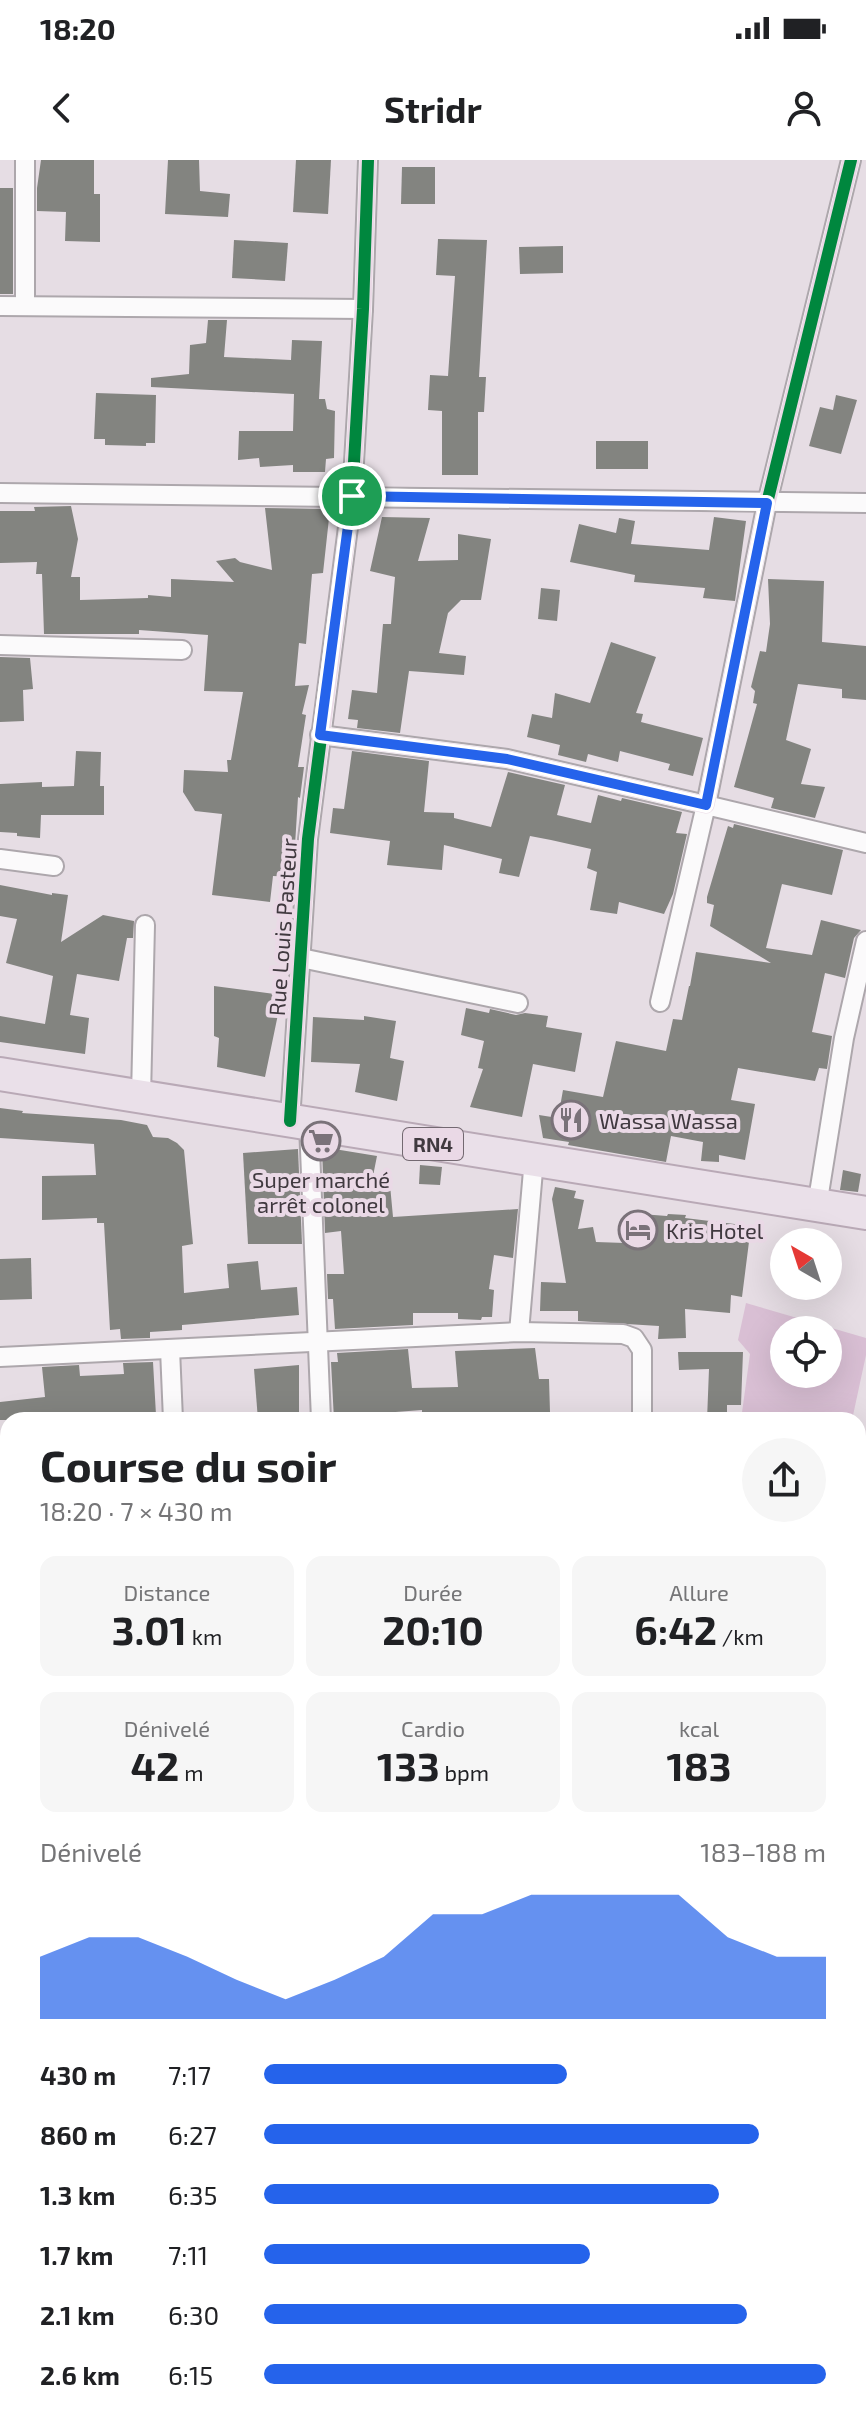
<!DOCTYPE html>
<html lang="fr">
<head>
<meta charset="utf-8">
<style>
	body { margin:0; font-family:"Exo 2",sans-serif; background:#f6f6f6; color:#202124; height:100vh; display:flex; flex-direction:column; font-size:30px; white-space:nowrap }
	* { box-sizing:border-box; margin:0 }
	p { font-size:26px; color:#757577 }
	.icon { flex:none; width:44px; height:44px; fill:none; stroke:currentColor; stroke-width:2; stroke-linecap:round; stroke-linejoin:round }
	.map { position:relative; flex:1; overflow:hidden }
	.panel { position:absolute; left:0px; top:1252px; width:866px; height:1010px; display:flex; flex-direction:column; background:#fff; border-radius:24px 24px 0 0; box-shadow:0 8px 32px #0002 }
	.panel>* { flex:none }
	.needle { width:52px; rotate:321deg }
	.fabs { position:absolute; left:770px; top:1068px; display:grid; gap:16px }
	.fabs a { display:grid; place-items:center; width:72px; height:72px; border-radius:50%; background:#fff; box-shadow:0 8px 32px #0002; font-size:40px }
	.pin { position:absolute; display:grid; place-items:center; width:68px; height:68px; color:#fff; margin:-34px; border:4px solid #fff; border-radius:50%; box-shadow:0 2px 8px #0007 }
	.round { display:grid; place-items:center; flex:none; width:84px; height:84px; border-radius:42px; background:#f6f6f6 }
	.head { display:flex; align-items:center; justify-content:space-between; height:136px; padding:0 40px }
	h1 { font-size:44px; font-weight:700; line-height:60px }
	.stats { display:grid; grid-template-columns:repeat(3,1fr); gap:12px; height:136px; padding:8px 40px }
	.stats div { display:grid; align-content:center; border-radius:16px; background:#f6f6f6; text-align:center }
	.stats b { font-size:40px; font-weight:700 }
	.stats small { font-size:22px; font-weight:400 }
	.stats p { font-size:22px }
	.chart { height:224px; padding:16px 40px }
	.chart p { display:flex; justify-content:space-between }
	.chart svg { width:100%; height:144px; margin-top:8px; fill:#2563eb; opacity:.7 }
	ul { padding:0 40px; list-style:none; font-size:26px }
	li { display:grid; grid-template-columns:128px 96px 1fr; align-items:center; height:60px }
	li i { height:20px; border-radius:10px; background:#2563eb }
	.status { display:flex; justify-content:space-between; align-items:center; height:56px; padding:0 40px; background:#fff; direction:ltr }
	.status svg { height:22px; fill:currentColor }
	header { display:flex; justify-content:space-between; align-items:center; height:104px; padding:0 40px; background:#fff; font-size:36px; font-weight:700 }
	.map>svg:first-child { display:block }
</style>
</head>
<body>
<div class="status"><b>18:20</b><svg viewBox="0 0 49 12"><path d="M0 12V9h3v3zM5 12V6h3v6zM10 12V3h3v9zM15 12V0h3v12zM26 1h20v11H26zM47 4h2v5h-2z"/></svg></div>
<header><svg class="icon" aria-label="back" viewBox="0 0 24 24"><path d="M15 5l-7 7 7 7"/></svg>Stridr<svg class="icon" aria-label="person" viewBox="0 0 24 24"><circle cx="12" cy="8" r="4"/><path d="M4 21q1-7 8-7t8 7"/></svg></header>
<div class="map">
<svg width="866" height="2261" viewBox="0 0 866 2261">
	<rect width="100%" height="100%" fill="#e6dde4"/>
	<g fill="#d9bfd4" fill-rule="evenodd">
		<path d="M746,1143L866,1178V1195L852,1260H741L750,1194L738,1180ZM784,1170H828V1214H784Z"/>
		<path d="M0,1421L8,1445V1551L0,1555Z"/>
	</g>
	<g fill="#838480">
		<path d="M41,0H94V34H100V82L65,81L66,52L37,51V28Z"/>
		<path d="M168,0H199L200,31L230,34L228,57L165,54Z"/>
		<path d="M296,0H331L328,54L293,52Z"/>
		<path d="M402,7H435V44H401Z"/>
		<rect x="0" y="28" width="13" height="106"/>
		<path d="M438,79L487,80L479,217H486L484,252H478V315H442V251L428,250L430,215L448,216L455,116L436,115Z"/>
		<path d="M234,80L288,83L285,121L232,118Z"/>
		<path d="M563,86V113L520,114L519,87Z"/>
		<path d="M208,160H227L224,197L291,200L292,180L322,181L319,239H325L327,249L335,251L334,298L326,299L325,312H293V305L260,307L259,298L238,300L239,271H293L294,234L151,227V218L189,214L190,185L206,183Z"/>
		<path d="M96,233L156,235L155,283H146V286L105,285V279H94Z"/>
		<path d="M836,235L857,240L841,294L809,286L820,247L833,250Z"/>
		<rect x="596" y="281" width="52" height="28"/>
		<path d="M71,346L78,379L71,417H80V440L148,438V435L171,437V419L234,422L216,401L235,398L240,402L272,410L265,348L330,349L323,413L312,414L306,484L299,483L295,526L309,525L302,554L306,555L298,607H304L300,638L298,637L293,717L273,716L270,742L212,735L222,654L195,651L183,632L184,610L228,612L227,600H231L243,532L204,531L208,475L139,470V474H44L42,414H36L37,402L0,403V351H35L34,347Z"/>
		<path d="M382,357L430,358L418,401L458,400V374L491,379L481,440H461L448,453L439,493L466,496L464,515L409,511L400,573L357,568L358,560L348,559L352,530L377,533L383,464H391L395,417L370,411Z"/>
		<path d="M714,357L746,361L735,441L703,438L705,428L634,422L635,415L570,402L579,364L616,373L619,358L635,361L631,384L709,390Z"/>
		<path d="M768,419L824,421L822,482L866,486V540L842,538V529L798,524L786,580L811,589L801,624L825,627L815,658L771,648L774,638L734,627L757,544L753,543L755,531L751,527L760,491L766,492L770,464Z"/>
		<path d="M541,428L560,430L557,461L538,459Z"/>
		<path d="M611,482L656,497L636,553L643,554L641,562L703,578L693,616L668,610L670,604L620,591L618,602L588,594L586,602L558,595L560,585L527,577L532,554L552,558L555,533L590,543Z"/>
		<path d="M0,497L30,498L33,529L23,530L24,561L0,562Z"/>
		<path d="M76,591L101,592L100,626H104V655H41L40,678L17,676V673L0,672V624L42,622V627L74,626Z"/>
		<path d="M352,591L429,601L424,652L454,653V658L491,667L508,612L565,625L557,655L591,663L598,635L621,641L622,638L682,652L676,673L687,674L673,734L664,754L619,742L617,754L590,750L597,712L587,708L591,689L551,680L530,676L519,717L499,713L502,699L444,685L442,710L387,705L390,681L330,673L333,648L344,649Z"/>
		<path d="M734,664L843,690L832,735L782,724L766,788L812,795L821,760L861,770L854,778L845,818L825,813L812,872L832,876L827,909L819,908L815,921L738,908L731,940L755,944L745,1000L719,995V1002L701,1001L703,982L671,976L666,1002L568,985L569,982L543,978L539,955L558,958L563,930L603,937L616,881L666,891L673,859L682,860L689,826H690L696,792L771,803L710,766L714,745L707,743V737L728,666L733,668Z"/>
		<path d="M0,725L52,735V733L68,735L61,782L103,755L134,761L133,778H127L119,821L77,814L70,855L89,858L85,894L0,882V856L45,864L53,816L6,803L17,759L0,756Z"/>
		<path d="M214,826L282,835L265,917L217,907L219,878L214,876Z"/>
		<path d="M466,848L489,853L490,849L516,855L525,853L548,856L546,867L582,873L575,912L533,904L522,957L470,947L483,909L478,908L484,881L461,875Z"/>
		<path d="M364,856L396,861L390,898L404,901L397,941L355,932L360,904L311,902L313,857L364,860Z"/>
		<path d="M0,948L23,951L22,953L121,960L147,965L153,977L168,978L177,983L184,990L193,1084L182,1086L184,1133L229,1128L227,1104L258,1101L261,1130L297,1127L299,1155L182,1165V1170L150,1172V1178L121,1179L120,1169L110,1170L104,1063H97V1058L42,1060V1016L96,1015L94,984L0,978Z"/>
		<path d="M322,987L377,996L371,1026L390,1025L393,1057L518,1049L513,1098L494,1095L489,1129L494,1130L492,1157H482L481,1160L458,1159V1153H413V1165L335,1169L333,1139H328L327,1114H344L341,1071L325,1073Z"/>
		<path d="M298,989L302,1084H248L243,993Z"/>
		<path d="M420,1005L442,1007L440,1025L419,1024Z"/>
		<path d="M843,1010L861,1014L858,1032L840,1030Z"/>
		<path d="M555,1027L576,1031L574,1038L584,1040L578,1069L593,1067L596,1082L625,1083L628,1053L667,1056L668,1054L686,1055L685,1058L751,1066L742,1137L731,1135L730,1153L685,1149L686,1178L658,1179L659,1166L578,1161V1151H540L541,1122L566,1123L552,1039Z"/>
		<path d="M31,1098L32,1139L0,1140V1099Z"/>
		<path d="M535,1188L539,1219H549L550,1252L516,1254V1260H422V1250L356,1255L357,1260H334L331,1202H338L337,1193L408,1189L412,1228L458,1227L455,1191Z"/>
		<path d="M678,1192H743L741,1245H727V1260H707L709,1209L679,1210Z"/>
		<path d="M153,1202L156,1255L130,1256L131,1260H0V1242L45,1237L42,1207L79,1205L80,1216L124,1214L123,1203Z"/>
		<path d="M299,1205V1260H258L254,1209Z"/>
	</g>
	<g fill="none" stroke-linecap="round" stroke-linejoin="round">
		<defs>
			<g id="minor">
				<path d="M0,146L363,149"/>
				<path d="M25,146V0"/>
				<path d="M0,333L866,343"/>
				<path d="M0,485L182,490"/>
				<path d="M320,575L507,599L706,645L767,343L851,0"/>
				<path d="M0,699L54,706"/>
				<path d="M301,798L518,843"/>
				<path d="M660,842L706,645L866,683"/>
				<path d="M141,936L145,765"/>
				<path d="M290,961L308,679L352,336L363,149L368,0"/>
				<path d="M309,965L321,1260"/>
				<path d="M817,1046L844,878L866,781"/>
				<path d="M519,1172L534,999"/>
				<path d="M170,1189L173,1260"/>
				<path d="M0,1197L519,1172L623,1174L634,1178L642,1190V1260"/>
				<path d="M858,1453H866"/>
				<path d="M858,1589H866"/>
				<path d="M858,1741H866"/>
				<path d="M0,1774H8"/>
				<path d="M858,1887L866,1886"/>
				<path d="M0,1916H8"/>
				<path d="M858,2043H866"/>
				<path d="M0,2066L8,2065"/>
				<path d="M858,2175H866"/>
				<path d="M163,2254L164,2261"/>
				<path d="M376,2254L377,2261"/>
				<path d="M692,2254L693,2261"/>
			</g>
			<path id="trunk" d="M0,914L866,1053"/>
		</defs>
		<use href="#minor" stroke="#ada7ac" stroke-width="22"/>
		<use href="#trunk" stroke="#b9a9b6" stroke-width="36"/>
		<use href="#minor" stroke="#fbfafb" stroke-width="18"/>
		<use href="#trunk" stroke="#eae0e9" stroke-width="32"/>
		<defs>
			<g id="cycleway">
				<path d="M320,575L507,599L706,645L767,343L851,0"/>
				<path d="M290,961L308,679L352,336L363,149L368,0"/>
			</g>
		</defs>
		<use href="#cycleway" stroke="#ead9e6" stroke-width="17"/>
		<use href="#cycleway" stroke="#00873e" stroke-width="12"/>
	</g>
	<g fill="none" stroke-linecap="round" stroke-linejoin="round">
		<defs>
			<path id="route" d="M352,336L767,343L706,645L507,599L320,575Z"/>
		</defs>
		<use href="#route" stroke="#fff" stroke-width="16"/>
		<use href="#route" stroke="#2563eb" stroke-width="10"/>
	</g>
	<defs>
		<symbol id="restaurant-ring" viewBox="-11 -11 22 22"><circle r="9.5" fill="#ead9e6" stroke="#7a7279" stroke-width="1.5"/><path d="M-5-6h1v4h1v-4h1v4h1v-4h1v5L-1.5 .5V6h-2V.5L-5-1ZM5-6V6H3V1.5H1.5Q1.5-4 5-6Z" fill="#7a7279"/></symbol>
		<symbol id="supermarket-ring" viewBox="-11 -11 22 22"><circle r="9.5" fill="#ead9e6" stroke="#7a7279" stroke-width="1.5"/><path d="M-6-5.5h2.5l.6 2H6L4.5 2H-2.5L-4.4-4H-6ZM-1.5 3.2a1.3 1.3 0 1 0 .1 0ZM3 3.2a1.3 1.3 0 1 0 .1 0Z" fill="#7a7279"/></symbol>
		<symbol id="hotel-ring" viewBox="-11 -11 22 22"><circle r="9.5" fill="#ead9e6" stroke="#7a7279" stroke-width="1.5"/><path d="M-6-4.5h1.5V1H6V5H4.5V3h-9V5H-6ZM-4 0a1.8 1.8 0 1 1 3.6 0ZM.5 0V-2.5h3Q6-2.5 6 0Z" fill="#7a7279"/></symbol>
	</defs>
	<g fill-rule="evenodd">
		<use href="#restaurant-ring" x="549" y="938" width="44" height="44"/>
		<use href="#supermarket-ring" x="299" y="959" width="44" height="44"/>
		<use href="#hotel-ring" x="616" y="1048" width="44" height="44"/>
	</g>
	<g text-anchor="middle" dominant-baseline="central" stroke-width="8" stroke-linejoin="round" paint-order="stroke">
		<rect fill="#ead9e6" stroke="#736971" stroke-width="2" x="403" y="968" width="60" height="32" rx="6"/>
		<g font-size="20" font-weight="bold" fill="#40393f">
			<text x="433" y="984">RN4</text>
		</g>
		<g font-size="22" fill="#40393f" stroke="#ead9e6">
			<text transform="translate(282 767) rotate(-86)">Rue Louis Pasteur</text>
		</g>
		<g font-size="22" fill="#40393f" stroke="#ead9e6" text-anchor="start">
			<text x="599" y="960">Wassa Wassa</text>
			<text x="321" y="1019" text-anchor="middle">Super marché<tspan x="321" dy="25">arrêt colonel</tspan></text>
			<text x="666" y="1070">Kris Hotel</text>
		</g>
	</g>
</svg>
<div class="fabs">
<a><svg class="needle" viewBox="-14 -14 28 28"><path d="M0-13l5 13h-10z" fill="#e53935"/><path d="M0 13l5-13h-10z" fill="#757577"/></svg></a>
<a><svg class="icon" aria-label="locate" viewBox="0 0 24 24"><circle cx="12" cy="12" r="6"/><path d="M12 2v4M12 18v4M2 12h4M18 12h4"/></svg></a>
</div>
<div class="pin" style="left:352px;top:336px;background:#1e9e55"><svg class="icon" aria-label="arrive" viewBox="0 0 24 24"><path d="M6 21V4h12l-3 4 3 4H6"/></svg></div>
<section class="panel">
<div class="head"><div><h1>Course du soir</h1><p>18:20 · 7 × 430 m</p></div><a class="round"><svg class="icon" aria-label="share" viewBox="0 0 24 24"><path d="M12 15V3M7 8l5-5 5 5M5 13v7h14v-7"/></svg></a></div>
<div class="stats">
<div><p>Distance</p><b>3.01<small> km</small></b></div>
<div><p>Durée</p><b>20:10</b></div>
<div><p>Allure</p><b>6:42<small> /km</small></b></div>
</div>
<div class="stats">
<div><p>Dénivelé</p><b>42<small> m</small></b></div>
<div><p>Cardio</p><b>133<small> bpm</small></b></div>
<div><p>kcal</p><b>183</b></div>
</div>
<div class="chart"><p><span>Dénivelé</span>183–188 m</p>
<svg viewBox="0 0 160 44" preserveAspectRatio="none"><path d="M0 44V25L10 19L20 19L30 25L40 32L50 38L60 32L70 25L80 12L90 12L100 6L110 6L120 6L130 6L140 19L150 25L160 25V44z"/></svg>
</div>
<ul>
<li><b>430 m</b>7:17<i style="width:54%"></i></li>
<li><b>860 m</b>6:27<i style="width:88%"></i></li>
<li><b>1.3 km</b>6:35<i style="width:81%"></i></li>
<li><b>1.7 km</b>7:11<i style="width:58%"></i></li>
<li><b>2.1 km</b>6:30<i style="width:86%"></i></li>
<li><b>2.6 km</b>6:15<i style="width:100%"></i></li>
</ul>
</section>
</div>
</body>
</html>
